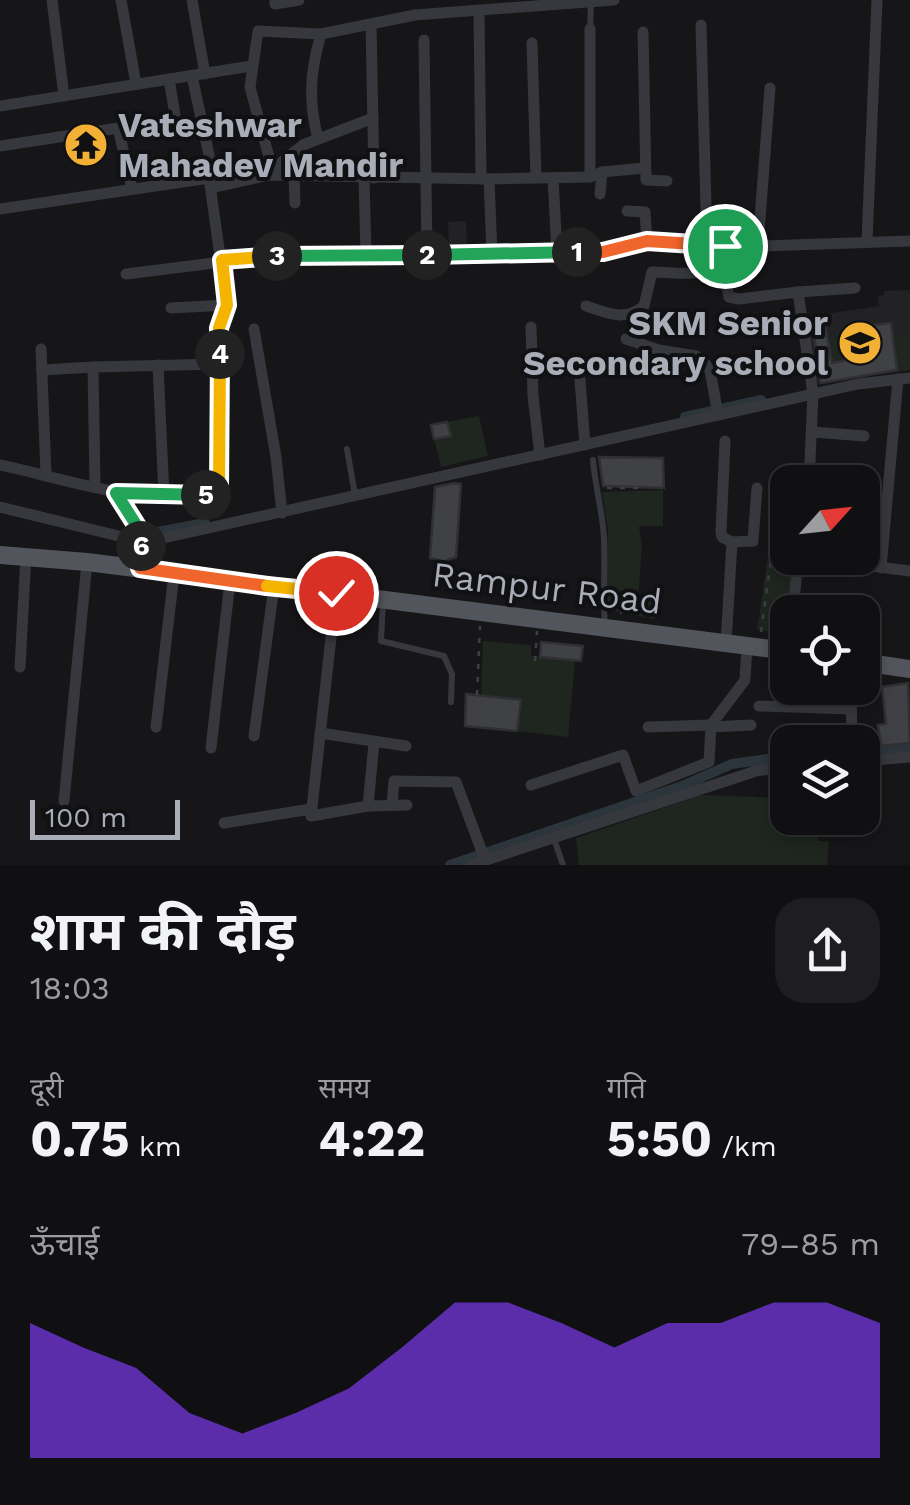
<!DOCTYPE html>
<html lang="hi">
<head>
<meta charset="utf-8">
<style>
	body { margin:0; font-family:"Work Sans","Noto Sans Devanagari",sans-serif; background:#1e1e20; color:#f1f3f6; height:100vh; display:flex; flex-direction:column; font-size:38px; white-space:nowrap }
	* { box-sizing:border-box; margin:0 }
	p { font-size:32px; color:#9c9d9f }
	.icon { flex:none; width:55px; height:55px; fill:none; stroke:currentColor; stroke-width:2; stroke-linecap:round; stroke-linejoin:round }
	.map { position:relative; height:865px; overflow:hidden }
	.drawer { display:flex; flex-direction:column; background:#101012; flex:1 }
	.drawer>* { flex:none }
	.needle { width:65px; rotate:63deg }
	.buttons { position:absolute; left:770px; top:465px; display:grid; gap:20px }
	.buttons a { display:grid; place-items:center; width:110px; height:110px; border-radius:20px; background:#101012; box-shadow:0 5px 15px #0003,0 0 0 2px #303032; font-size:50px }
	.scale { position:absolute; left:30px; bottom:25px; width:150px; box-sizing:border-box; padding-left:10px; border:5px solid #a8adb8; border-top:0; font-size:28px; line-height:35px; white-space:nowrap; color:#a8adb8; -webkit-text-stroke:8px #111113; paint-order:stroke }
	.pin { position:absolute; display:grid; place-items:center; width:85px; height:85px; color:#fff; margin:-42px; border:5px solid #fff; border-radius:50%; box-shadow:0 2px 10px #0007 }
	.km { position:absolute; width:50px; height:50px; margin:-25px; border-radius:50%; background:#222; color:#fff; font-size:28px; line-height:50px; text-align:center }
	.round { display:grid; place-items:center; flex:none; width:105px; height:105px; border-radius:30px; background:#1e1e20 }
	.head { display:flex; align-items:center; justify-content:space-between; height:170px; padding:0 30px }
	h1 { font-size:55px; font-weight:700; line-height:75px }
	.stats { display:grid; grid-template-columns:repeat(3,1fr); gap:15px; height:170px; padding:10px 30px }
	.stats div { display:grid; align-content:center }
	.stats b { font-size:50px; font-weight:700 }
	.stats small { font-size:28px; font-weight:400 }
	.stats p { font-size:28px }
	.chart { height:280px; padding:20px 30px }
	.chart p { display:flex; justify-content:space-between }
	.chart svg { width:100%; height:180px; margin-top:10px; fill:#7c3aed; opacity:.7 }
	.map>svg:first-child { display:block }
</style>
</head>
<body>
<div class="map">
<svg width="910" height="865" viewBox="0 0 910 865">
	<rect width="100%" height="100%" fill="#161618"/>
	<g fill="#222225">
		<path d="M466,221L467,250H449L448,222Z"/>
		<path d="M910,290V370L815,384L805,317L879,306L878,297L884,295V291Z"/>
	</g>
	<g fill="#1e261f">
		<path d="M874,332L878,354L833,363L827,339Z"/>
		<path d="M910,334V370L897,371L892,335Z"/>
		<path d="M479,416L488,456L441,467L434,439L450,436L447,422Z"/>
		<path d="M663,490V526H639L642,547L638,599L656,602L655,619L609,610L604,586L608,530L602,492Z"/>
		<path d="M770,543L787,545L788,558H795L785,634L757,630Z"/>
		<path d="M483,641L531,645V656L575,660L568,737L517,731L520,700L481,695Z"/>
		<path d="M701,795L787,798L788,818H833L817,821L818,841L829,842L827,865H579L576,838Z"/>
	</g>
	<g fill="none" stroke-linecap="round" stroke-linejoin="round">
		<g stroke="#2c353c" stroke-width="10">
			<path d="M685,417L761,400"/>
			<path d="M148,534L205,523"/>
			<path d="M862,752L910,747"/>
			<path d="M450,865L682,786L732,764L788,756"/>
		</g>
	</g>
	<g fill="#404145" stroke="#303034" stroke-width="2.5">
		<path d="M823,314L832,363L878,354L873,325L891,323L897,370L821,383L811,316Z"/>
		<path d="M447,422L451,436L434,439L431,425Z"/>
		<path d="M599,457L663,458L664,488L603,486Z"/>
		<path d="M454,483L461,484L456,557L447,560V567L436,566V559L430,558L435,487Z"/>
		<path d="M772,517L788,519V545L770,543Z"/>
		<path d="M541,642L583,646L581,661L540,657Z"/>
		<path d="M908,683L910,743L881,746L878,725L886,724L882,687Z"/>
		<path d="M466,694L521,700L517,731L465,726Z"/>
	</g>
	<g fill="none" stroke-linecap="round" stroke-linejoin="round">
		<g stroke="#3d3f44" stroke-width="2.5" stroke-dasharray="5 8" stroke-linecap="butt">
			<path d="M607,488H643"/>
			<path d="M621,614L623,596"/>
			<path d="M761,632L773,545"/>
			<path d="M535,661L537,631"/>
			<path d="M477,695L480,626"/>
		</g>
		<g stroke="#37383d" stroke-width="6">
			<path d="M590,29L591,3"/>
			<path d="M347,449L355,495"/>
			<path d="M593,460C595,486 603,513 604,539C605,569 603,598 605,627"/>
			<path d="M383,601L381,641L444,656L452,674L451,702"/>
			<path d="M554,839L563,865"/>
		</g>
		<g stroke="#37383d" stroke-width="11">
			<path d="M52,0L64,96"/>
			<path d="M121,0L136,84"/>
			<path d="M192,0L205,74"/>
			<path d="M275,0V4L299,0"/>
			<path d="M479,12L481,179"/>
			<path d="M371,24L374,178"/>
			<path d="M701,25L707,244"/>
			<path d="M643,32L646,180L667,181"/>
			<path d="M424,40L427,255"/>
			<path d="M532,43L536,178"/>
			<path d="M192,76L212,169L209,178"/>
			<path d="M169,79L175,115"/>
			<path d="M0,106L251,66"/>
			<path d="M318,139C308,100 310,72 321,34"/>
			<path d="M0,146L118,128L132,188"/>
			<path d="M272,168L250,87L258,31L321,34L415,15L614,0"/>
			<path d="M270,171L303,145L373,118"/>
			<path d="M294,175L295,203"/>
			<path d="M590,177V29"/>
			<path d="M364,178L366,254"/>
			<path d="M553,178L557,253"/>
			<path d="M489,179L492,254"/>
			<path d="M211,188L269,175L489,179L590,177L602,172L645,168"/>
			<path d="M600,194L602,172"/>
			<path d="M0,209L209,178L227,305L219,328V487L216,492C160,512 59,477 0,465"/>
			<path d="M627,211L645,212L647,241"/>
			<path d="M867,241L877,0"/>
			<path d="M758,245L770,88"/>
			<path d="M723,267L729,297L739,299L798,292L813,394L809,482"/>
			<path d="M126,274L269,256L603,252L647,241L735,247L910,241"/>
			<path d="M798,292L855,288"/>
			<path d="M586,306C608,313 624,322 644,306L652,272C682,272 723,282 735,247"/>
			<path d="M171,308L227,305"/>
			<path d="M531,327L533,396L540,455"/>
			<path d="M254,329L276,457L282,513"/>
			<path d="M626,339L659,350L696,356L702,360L710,370L718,415"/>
			<path d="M41,349L46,474"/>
			<path d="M158,365L164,496"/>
			<path d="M42,370L93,367"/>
			<path d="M580,380L585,445"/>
			<path d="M813,432L864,436"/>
			<path d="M725,441L721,532L722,537L732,542L726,644"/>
			<path d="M810,477L865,482"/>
			<path d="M95,485L93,367L220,364"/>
			<path d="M117,493L140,531V568"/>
			<path d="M0,507L135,540L168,537L858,384L910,378"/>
			<path d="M732,542L753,541L757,488"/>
			<path d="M810,558L910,571"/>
			<path d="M881,568L898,379"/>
			<path d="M336,593L311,816L368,806L407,805"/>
			<path d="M793,612L798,558"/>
			<path d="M20,667L26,555"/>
			<path d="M851,688L852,742"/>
			<path d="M759,706L851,709"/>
			<path d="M156,727L174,574"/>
			<path d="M648,727L711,725"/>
			<path d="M711,727L751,725"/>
			<path d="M320,733L406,746"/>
			<path d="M254,736L274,586"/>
			<path d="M211,748L230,581"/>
			<path d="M862,761L910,757"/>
			<path d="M531,785L623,755L636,791L709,762L711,725L745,680L747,646"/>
			<path d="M64,801L87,562"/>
			<path d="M392,805L394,781L456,782L485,860"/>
			<path d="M368,806L374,743"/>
			<path d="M224,823L311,809"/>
			<path d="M471,865L756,771L788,766"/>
		</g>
		<g stroke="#53555c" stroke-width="18">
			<path d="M0,555L87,562L788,651"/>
			<path d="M862,662L910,669"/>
		</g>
	</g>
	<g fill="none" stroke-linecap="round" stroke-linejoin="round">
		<defs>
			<path id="split-1" d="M577,252H603L647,241L725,246"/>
			<path id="split-2" d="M427,255L577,252"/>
			<path id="split-3" d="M277,256L427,255"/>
			<path id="split-4" d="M220,354L219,328L227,305L222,260L277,256"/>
			<path id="split-5" d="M206,495L216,492L219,487L220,354"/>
			<path id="split-6" d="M141,546L140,531L116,493L206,495"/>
			<path id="split-7" d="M141,546L140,568L267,586"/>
			<path id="split-8" d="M267,586L336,593"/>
		</defs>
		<use href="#split-1" stroke="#fff" stroke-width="20"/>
		<use href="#split-2" stroke="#fff" stroke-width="20"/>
		<use href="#split-3" stroke="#fff" stroke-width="20"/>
		<use href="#split-4" stroke="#fff" stroke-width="20"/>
		<use href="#split-5" stroke="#fff" stroke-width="20"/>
		<use href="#split-6" stroke="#fff" stroke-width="20"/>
		<use href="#split-7" stroke="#fff" stroke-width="20"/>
		<use href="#split-8" stroke="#fff" stroke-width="20"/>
		<use href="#split-1" stroke="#f0652b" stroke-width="12"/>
		<use href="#split-2" stroke="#22a559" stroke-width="12"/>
		<use href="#split-3" stroke="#22a559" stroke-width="12"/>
		<use href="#split-4" stroke="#f5b400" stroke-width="12"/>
		<use href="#split-5" stroke="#f5b400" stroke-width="12"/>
		<use href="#split-6" stroke="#22a559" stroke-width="12"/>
		<use href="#split-7" stroke="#f0652b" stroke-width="12"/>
		<use href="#split-8" stroke="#f5b400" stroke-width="12"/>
	</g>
	<defs>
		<symbol id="temple-disc" viewBox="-11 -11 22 22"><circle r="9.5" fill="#f2b134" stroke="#111113"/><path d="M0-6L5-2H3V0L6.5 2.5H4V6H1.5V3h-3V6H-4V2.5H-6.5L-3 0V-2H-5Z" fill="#111"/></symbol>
		<symbol id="school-disc" viewBox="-11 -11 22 22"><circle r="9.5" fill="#f2b134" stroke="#111113"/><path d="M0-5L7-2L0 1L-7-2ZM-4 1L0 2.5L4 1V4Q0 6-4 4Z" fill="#111"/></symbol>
	</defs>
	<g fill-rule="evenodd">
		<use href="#temple-disc" x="61" y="120" width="50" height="50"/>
		<use href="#school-disc" x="835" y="318" width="50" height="50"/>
	</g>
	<g text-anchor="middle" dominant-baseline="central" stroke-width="8" stroke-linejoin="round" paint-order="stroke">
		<g font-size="35" font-weight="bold" fill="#a8adb8" stroke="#111113" text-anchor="start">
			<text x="118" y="125">Vateshwar<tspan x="118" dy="40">Mahadev Mandir</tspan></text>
			<text x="828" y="323" text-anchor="end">SKM Senior<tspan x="828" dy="40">Secondary school</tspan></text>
		</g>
		<g font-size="35" fill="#a8adb8" stroke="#111113">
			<text transform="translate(547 588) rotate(7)">Rampur Road</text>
		</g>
	</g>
</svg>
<div class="buttons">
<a><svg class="needle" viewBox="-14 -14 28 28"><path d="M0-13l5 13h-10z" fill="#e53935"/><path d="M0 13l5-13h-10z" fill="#9c9d9f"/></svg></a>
<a><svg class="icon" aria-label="locate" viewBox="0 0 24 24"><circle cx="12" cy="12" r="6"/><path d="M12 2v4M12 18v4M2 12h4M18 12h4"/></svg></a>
<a><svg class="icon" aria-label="layers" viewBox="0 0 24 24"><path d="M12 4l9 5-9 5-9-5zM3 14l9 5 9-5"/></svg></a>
</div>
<div class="scale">100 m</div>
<div class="pin" style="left:725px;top:246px;background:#1e9e55"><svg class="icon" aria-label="arrive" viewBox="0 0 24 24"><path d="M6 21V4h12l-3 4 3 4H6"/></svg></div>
<div class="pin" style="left:336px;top:593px;background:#d93025"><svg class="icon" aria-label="check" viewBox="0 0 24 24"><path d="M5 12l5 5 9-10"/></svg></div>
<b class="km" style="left:577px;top:252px">1</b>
<b class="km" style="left:427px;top:255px">2</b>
<b class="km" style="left:277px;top:256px">3</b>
<b class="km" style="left:220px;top:354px">4</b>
<b class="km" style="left:206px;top:495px">5</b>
<b class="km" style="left:141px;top:546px">6</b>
</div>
<section class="drawer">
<div class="head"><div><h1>शाम की दौड़</h1><p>18:03</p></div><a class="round"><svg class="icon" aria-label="share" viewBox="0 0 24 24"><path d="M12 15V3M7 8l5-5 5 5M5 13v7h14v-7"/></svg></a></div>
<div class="stats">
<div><p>दूरी</p><b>0.75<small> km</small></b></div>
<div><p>समय</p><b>4:22</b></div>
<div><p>गति</p><b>5:50<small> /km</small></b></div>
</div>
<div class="chart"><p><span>ऊँचाई</span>79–85 m</p>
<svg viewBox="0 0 160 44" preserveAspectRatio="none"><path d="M0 44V11L10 17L20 22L30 33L40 38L50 33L60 27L70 17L80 6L90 6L100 11L110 17L120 11L130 11L140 6L150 6L160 11V44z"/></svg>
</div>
</section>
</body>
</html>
